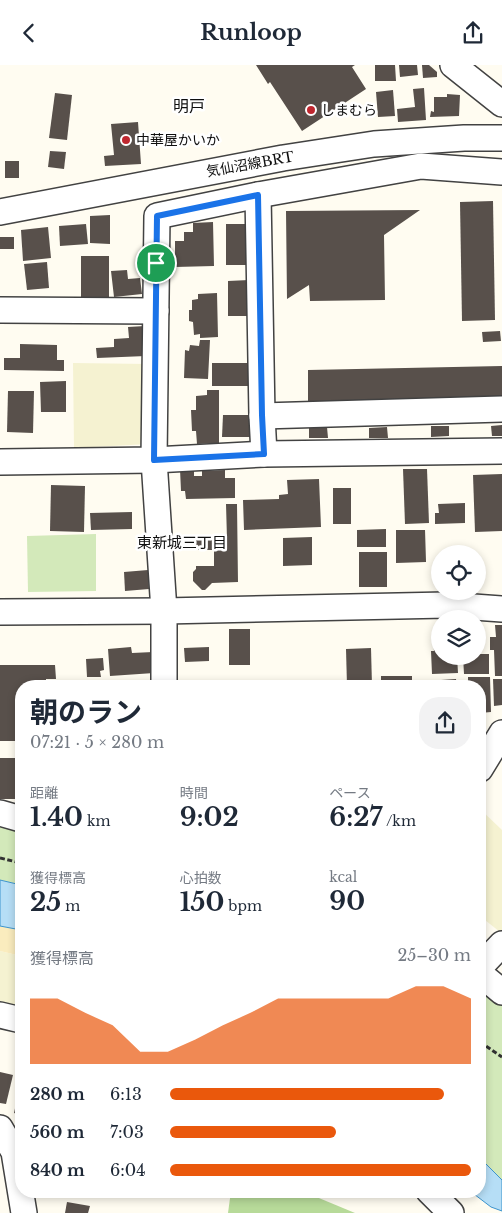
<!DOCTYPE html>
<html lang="ja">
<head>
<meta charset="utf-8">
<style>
	body { margin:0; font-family:"Libre Baskerville","Noto Sans JP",serif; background:#f2f2f3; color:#1f2937; height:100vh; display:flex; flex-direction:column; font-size:19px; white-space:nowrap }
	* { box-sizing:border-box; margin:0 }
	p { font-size:16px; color:#747a83 }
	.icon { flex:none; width:28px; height:28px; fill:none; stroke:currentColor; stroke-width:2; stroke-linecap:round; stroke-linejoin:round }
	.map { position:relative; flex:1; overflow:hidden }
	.drawer { position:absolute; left:15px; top:615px; width:471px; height:518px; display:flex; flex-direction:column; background:#fff; border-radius:20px; box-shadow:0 2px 8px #0003 }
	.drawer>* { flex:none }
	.fabs { position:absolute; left:431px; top:480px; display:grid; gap:10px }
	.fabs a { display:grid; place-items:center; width:55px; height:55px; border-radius:50%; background:#fff; box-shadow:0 2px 8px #0003; font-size:25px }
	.pin { position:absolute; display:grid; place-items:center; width:42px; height:42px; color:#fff; margin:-21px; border:2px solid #fff; border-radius:50%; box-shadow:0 1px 5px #0007 }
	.round { display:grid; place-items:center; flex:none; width:52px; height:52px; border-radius:20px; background:#f2f2f3 }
	.head { display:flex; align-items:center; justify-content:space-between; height:85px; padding:0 15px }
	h1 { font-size:28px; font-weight:700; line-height:38px }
	.figures { display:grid; grid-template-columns:repeat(3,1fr); gap:8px; height:85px; padding:5px 15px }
	.figures div { display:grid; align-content:center }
	.figures b { font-size:25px; font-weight:700 }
	.figures small { font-size:14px; font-weight:400 }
	.figures p { font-size:14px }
	.chart { height:140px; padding:10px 15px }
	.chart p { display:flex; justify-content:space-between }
	.chart svg { width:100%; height:90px; margin-top:5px; fill:#ea580c; opacity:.7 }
	ul { padding:0 15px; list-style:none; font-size:16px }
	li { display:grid; grid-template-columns:80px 60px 1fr; align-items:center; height:38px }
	li i { height:12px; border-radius:6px; background:#ea580c }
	header { display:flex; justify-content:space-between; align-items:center; height:65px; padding:0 15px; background:#fff; font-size:22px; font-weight:700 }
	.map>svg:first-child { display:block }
</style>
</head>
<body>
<header><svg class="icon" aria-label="back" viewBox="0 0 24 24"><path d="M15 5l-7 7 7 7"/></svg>Runloop<svg class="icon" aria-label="share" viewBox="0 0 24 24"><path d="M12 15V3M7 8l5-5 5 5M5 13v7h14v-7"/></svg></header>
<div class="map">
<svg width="502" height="1148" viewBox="0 0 502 1148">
	<rect width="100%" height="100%" fill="#fffcf1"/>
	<g fill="#f5f2d1">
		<path d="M73,298L149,299V379L74,383Z"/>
		<path d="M480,744L502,765V865L500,867L480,851Z"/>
		<path d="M0,886L21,891V947L0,942Z"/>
	</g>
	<g fill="#d3e9ba">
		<path d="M96,469V526L28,527L27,471Z"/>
		<path d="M0,753L21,759V820L0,815Z"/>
		<path d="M480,918L502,936V1115L480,1093Z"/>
	</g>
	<path fill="#b7da99" d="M231,1126H302L355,1148H228Z"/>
	<path fill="#faecbe" d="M0,861L21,865V891L0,886Z"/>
	<g fill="#b6def6" stroke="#3d94cd">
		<path d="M0,815L21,820V865L0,861Z"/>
		<path d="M480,1093L502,1115V1146L491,1142L470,1126H480Z"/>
	</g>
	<g fill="#58504b">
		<path d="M256,0H355L352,2L366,24L302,66L270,17L268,19Z"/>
		<path d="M375,0H395L396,16H375Z"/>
		<path d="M399,0H417L418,10L400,12Z"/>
		<path d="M422,0H429L437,7V12L423,13Z"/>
		<path d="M424,23L426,55L398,57L397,44L415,42L413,24Z"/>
		<path d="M393,25L395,51L378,52L376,27Z"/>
		<path d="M55,28L72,30L67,75L49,73Z"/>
		<path d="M447,29L460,30L459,51L430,52L431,46L434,47V32H447Z"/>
		<path d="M138,57L141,99L105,101L104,91L114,90L111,59Z"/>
		<path d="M50,86L66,87L64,104L48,102Z"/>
		<rect x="5" y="96" width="14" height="17"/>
		<path d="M493,136L495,255L462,256L460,137Z"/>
		<path d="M420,145L384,170L385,235L310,236L309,220L287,234L286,146Z"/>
		<path d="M110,150V179L90,178V151Z"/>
		<path d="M213,157L214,201L175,202V176H184V167H193V158Z"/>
		<path d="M86,159L88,179L60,181L59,161Z"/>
		<rect x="226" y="159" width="23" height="41"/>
		<path d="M48,162L51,193L23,196L21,165Z"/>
		<rect x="0" y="172" width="14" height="12"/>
		<rect x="81" y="191" width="28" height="43"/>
		<path d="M47,197L49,223L27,225L24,199Z"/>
		<path d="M127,205L128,214L140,213L142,229L114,232L111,206Z"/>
		<path d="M249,215V251H228V216Z"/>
		<path d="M217,228L218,272L200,273V269L194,270L193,257L189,256V245H192V235L198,234V229Z"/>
		<path d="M145,261L146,291L97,293L96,283L114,282V274L129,273L128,262Z"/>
		<path d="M500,266L501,276L483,277L482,267Z"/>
		<path d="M200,275H210L208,314L184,313L185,285L189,286L190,280L199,281Z"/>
		<path d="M20,279L57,280V295H64V306L4,305V293H20Z"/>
		<rect x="212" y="298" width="37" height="23"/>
		<path d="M502,301V334L308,337V305Z"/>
		<path d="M66,316V347H41L40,317Z"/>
		<path d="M207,325H219V378L197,379L196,366H192L191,345H196V331L207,330Z"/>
		<path d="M8,326H34L33,368L7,367Z"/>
		<path d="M223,350H251L250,372H222Z"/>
		<path d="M502,360V371H492L491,361Z"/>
		<path d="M431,361H449V371L431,372Z"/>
		<path d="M309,362H327L328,373H309Z"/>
		<path d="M387,362L388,373H369V363Z"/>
		<path d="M180,404H194V411H202V406L225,405V413H235V433L186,434L185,426H181Z"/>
		<path d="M403,404H427L429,458L405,459Z"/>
		<path d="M502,409V466L475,467L473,410Z"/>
		<path d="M319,414L321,462L244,465L243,435L279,434V430L288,429L287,415Z"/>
		<path d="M51,420L85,421L84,467L50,466Z"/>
		<rect x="333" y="423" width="18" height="36"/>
		<path d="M465,438V458L435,459V448H439L438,439Z"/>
		<path d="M226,439H237L238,517L212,518L205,525H202L193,516V507L196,504V501H214V485H196V475L227,474Z"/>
		<path d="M132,447V464L91,465L90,448Z"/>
		<path d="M386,464V482H357V465Z"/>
		<path d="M396,465H425L426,497L396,498Z"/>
		<path d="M312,472V500L283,501V473Z"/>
		<rect x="359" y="487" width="28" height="35"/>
		<path d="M148,505L149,524L125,526L124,507Z"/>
		<path d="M495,560H502V611H495L494,585H490V572H496Z"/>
		<rect x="229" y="564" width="21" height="36"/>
		<path d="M440,570V591H457L458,608L432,609L431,586H434L433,571Z"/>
		<path d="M131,582L132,588L153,587L154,608L110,611L108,584Z"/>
		<path d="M209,582V596L185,597L184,583Z"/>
		<path d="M371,583L372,621H347L346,584Z"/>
		<path d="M478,589H489V609H464L463,591H478Z"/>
		<path d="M103,593L104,605L100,606L101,612H87L86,594Z"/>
		<path d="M0,600H55L56,614H46V621H21V676H0Z"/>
		<rect x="381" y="611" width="31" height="10"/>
		<path d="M468,612H490L491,647L480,648V621H468Z"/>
		<path d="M456,614L457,621H441V615Z"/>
		<path d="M493,614H502V640L494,641Z"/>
		<path d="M0,693H17L18,734H0Z"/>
		<path d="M0,1007L13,1010L6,1039L0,1038Z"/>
		<path d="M18,1030L21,1031V1050L14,1048Z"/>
		<path d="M67,1137L90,1141L88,1148H65Z"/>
	</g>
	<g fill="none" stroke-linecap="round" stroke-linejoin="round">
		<defs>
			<g id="minor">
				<path d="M453,0L502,39"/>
				<path d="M258,130L262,351L264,389"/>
				<path d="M0,147L283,93L374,79L464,73H502"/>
				<path d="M0,245L156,246"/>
				<path d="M262,351L502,344"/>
				<path d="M0,397L154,395L264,389L502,386"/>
				<path d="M0,547L164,546L446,540L502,544"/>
				<path d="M164,621V546L154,395L157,151L258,130L421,101L502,107"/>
				<path d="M480,704L502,668"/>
				<path d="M0,748L21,754"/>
				<path d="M480,902L502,879"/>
				<path d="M480,910L484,912L502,927"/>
				<path d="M0,950L21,955"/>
				<path d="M0,1063L14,1087L24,1148"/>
				<path d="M429,1126L451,1148"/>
			</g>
		</defs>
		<use href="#minor" stroke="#424242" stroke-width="28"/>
		<g stroke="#313131" stroke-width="3" stroke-dasharray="5 2.5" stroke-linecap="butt">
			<path d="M0,793L21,798"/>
			<path d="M480,977L502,992"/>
		</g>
		<use href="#minor" stroke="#fff" stroke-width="25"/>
	</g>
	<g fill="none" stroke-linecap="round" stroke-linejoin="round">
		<defs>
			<path id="route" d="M258,130L262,350L264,389L154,395L157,151Z"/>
		</defs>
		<use href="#route" stroke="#fff" stroke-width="10"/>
		<use href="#route" stroke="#1a73e8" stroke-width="6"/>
	</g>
	<g fill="#bf272f" stroke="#fff" stroke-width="2">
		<circle cx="311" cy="45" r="5"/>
		<circle cx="126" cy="75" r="5"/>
	</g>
	<g text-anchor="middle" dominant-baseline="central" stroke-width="5" stroke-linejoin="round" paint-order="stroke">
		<g font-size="14" fill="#0f0f0f" stroke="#fff" text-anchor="start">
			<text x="321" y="45">しまむら</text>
			<text x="136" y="75">中華屋かいか</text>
		</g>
		<g font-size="14" fill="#0f0f0f" stroke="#fff">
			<text transform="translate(250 99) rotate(-10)">気仙沼線BRT</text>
		</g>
		<g font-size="15" fill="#0f0f0f" stroke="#fff">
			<text x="182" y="477">東新城三丁目</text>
		</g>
		<g font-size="16" fill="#0f0f0f" stroke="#fff">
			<text x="189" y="41">明戸</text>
		</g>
	</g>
</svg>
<div class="fabs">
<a><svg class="icon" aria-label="locate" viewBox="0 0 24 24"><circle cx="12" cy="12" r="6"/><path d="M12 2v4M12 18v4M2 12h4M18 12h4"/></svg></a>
<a><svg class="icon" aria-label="layers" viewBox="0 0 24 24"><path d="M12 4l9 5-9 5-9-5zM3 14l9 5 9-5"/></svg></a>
</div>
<div class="pin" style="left:156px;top:198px;background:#1e9e55"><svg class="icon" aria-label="arrive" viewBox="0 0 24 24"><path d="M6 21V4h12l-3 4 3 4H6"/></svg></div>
<section class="drawer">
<div class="head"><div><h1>朝のラン</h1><p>07:21 · 5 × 280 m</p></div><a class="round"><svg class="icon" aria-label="share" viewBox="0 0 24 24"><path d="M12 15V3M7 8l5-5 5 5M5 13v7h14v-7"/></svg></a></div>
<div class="figures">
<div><p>距離</p><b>1.40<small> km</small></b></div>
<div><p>時間</p><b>9:02</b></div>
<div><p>ペース</p><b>6:27<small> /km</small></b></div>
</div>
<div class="figures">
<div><p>獲得標高</p><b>25<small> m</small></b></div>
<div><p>心拍数</p><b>150<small> bpm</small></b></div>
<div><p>kcal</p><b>90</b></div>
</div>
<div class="chart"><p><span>獲得標高</span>25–30 m</p>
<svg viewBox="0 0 160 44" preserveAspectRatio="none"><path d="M0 44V12L10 12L20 19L30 25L40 38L50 38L60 32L70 25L80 19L90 12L100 12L110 12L120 12L130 12L140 6L150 6L160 12V44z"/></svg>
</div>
<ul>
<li><b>280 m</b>6:13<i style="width:91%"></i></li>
<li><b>560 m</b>7:03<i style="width:55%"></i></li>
<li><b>840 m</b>6:04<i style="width:100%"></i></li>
</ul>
</section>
</div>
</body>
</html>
